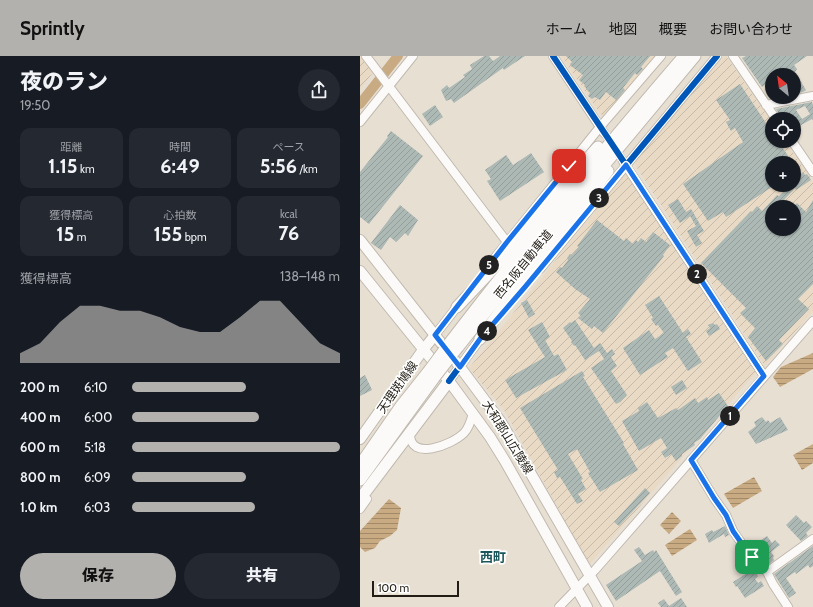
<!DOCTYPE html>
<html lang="ja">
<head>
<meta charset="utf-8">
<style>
	body { margin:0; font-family:Cabin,"Noto Sans JP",sans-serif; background:#242831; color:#f1f3f6; height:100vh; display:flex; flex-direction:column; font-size:15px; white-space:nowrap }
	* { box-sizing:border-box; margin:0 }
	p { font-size:13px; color:#9ea1a6 }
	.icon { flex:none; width:22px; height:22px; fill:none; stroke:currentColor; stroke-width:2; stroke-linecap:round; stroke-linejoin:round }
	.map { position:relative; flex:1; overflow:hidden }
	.details { display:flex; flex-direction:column; background:#171b24; width:360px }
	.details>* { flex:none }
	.needle { width:26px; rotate:331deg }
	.controls { position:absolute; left:405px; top:12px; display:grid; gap:8px }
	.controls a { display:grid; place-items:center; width:36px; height:36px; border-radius:50%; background:#171b24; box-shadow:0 1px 3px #0004; font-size:20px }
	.scale { position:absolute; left:12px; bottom:10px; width:87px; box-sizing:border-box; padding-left:4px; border:2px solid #211c14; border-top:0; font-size:11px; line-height:14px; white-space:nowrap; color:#211c14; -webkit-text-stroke:3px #fff; paint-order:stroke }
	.pin { position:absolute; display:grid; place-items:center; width:34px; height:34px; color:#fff; margin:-17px; border-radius:8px; box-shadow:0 2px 6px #0006 }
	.km { position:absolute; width:20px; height:20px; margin:-10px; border-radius:50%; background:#222; color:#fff; font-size:11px; line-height:20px; text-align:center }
	.round { display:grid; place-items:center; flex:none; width:42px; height:42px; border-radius:21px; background:#242831 }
	.headline { display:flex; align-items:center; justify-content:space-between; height:68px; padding:0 20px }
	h1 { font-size:22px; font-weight:800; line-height:30px }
	.metrics { display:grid; grid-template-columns:repeat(3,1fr); gap:6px; height:68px; padding:4px 20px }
	.metrics div { display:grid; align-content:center; border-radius:10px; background:#242831; text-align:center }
	.metrics b { font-size:20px; font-weight:800 }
	.metrics small { font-size:11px; font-weight:400 }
	.metrics p { font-size:11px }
	.chart { height:112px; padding:8px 20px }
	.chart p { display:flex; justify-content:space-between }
	.chart svg { width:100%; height:72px; margin-top:4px; fill:#b3b1ae; opacity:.7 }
	.primary-button { display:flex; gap:8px; margin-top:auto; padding:8px 20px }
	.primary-button a { flex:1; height:46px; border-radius:24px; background:#b3b1ae; color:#111; font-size:16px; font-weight:800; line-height:46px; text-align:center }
	.primary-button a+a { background:#242831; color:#f1f3f6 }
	ul { padding:0 20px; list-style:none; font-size:13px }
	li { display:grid; grid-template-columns:64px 48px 1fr; align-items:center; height:30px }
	li i { height:10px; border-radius:5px; background:#b3b1ae }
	header { display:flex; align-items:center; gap:24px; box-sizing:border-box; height:56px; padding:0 20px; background:#b3b1ae; color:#111 }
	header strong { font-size:19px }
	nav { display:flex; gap:22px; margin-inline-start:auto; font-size:14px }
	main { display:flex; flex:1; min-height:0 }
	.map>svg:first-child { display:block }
</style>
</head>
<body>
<header>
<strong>Sprintly</strong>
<nav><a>ホーム</a><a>地図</a><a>概要</a><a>お問い合わせ</a></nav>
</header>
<main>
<section class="details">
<div class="headline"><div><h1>夜のラン</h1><p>19:50</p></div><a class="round"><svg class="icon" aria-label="share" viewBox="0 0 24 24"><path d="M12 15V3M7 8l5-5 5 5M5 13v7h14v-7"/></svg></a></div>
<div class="metrics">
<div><p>距離</p><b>1.15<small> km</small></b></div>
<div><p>時間</p><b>6:49</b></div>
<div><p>ペース</p><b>5:56<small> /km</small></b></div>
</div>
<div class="metrics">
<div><p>獲得標高</p><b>15<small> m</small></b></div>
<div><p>心拍数</p><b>155<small> bpm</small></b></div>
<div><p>kcal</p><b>76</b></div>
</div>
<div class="chart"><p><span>獲得標高</span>138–148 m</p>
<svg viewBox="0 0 160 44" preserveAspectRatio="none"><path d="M0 44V38L10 32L20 19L30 9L40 9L50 12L60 12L70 16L80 22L90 25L100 25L110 16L120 6L130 6L140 19L150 32L160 38V44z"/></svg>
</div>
<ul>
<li><b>200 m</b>6:10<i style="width:55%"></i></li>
<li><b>400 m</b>6:00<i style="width:61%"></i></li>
<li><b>600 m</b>5:18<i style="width:100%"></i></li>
<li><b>800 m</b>6:09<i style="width:55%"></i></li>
<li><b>1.0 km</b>6:03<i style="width:59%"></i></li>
</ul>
<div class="primary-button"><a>保存</a><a>共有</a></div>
</section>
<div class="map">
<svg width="453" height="551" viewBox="0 0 453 551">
	<defs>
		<pattern id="industrial-furrows" width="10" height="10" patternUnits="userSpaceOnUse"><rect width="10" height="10" fill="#e9dac5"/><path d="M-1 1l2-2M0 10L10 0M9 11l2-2" fill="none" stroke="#c8baa8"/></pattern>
		<pattern id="water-rules" width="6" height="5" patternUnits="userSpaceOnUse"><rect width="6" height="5" fill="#c8ab82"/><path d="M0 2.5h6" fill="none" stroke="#a28a69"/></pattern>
		<pattern id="building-hatch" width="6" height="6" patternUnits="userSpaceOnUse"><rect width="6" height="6" fill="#adb9b5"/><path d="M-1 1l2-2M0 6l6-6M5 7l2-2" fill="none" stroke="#959e9b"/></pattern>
	</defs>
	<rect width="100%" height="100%" fill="#e8dfd3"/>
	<g fill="url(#industrial-furrows)" fill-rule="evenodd">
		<path d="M0,0H2L14,15L0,34Z"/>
		<path d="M201,0H295L245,60L240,58Z"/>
		<path d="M364,0H366L412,66V85H425L453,125V255L405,310L275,109L276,103ZM412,107H434V129H412ZM412,151H434V173H412Z"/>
		<path d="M266,117L398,314L229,509L144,354L109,312Z"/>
	</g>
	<g fill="url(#water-rules)">
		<path d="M453,297V313L420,331L413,321L421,311Z"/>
		<path d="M453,388V407L442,414L433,399Z"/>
		<path d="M394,421L402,435L373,452L364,438Z"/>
		<path d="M29,443L41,452L37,474L30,480L20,485L15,492L5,496L0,491V475Z"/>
		<path d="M312,456L321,465L309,478L300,469Z"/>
		<path d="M330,473L337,484L312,500L305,489Z"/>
	</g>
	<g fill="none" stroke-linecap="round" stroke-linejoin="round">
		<path stroke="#c8ab82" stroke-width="10" d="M0,48L38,0"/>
	</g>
	<g fill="url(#building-hatch)" fill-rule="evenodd">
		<path d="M124,0H129L133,5L140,0H165L144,14L143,12L94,47L91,43L86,45L81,34L87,29L89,32L105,21L103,19L112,13L110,9Z"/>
		<path d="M206,0H290L281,11L283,13L277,19L275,17L263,32L265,34L256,44L246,36L240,44L235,41L232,43L228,40L230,37L226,33V32L224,30L225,29L219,24L223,19L211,10L210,8L212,6Z"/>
		<path d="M386,0H447L434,9L437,13L435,16L446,34L443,36L434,38V19H424L423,17L419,19H412V24L402,31L382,2Z"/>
		<path d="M380,28L412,76V85H418L433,107H412V131L366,161L363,156L348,165L323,128L383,86L375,72L371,75L366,66L370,64L356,44Z"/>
		<path d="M452,46L453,49V64L452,63L434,73V63H422L416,53ZM445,50L450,58L442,63L436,54Z"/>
		<path d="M75,49L83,61L70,70L62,58Z"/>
		<path d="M31,75L63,100L9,168L0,161V116L28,81L27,80Z"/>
		<path d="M171,97L184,116L140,145L127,125L131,123L125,114L146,99L153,109Z"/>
		<path d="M443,116L445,119L447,118L451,124L436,134L435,132L423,145L430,151H412V173H434V150L437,147L446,156L453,144V228L438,243L449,253L419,284L423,288L406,305L388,281L395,272L380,257L386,252L341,207L391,155L392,156L397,150L402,155L417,139L419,140L430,129H434V125Z"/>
		<path d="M318,143L326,156L331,153L344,175L337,179L342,187L336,191L327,175L336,170L330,160L320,167L308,149Z"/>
		<path d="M40,149L58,164L48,180L45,177L36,186L30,181L21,194L11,187Z"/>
		<path d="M237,164L264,185L266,182L273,188L276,184L278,186L281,182L286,186L293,176L310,189L303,199L304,200L243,277L234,270L232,273L218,262L221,260L218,257L230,243L215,233L196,216L200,211L202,212L208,204L207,202L210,198L212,199L219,191L217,190Z"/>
		<path d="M299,240L323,277L328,273L331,278L326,281L342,306L328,315L313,292L305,297L308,301L280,319L263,292L289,274L295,283L304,277L298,269L296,270L291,263L293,262L285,249Z"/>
		<path d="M167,244L175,258L169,262L161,247Z"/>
		<path d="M215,264L234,292L240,287L247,297L252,293L255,298L251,301L257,310L251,315L267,339L260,346L256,348L231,312L244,303L239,295L225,304L215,289L214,290L211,286L212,285L203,272L210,266L211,267Z"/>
		<path d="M182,266L190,281L185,284L194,300L198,298L207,314L156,342L145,324L185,301L168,274Z"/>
		<path d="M353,267L355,269L357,268L360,273L349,280L346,275L350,272L348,269Z"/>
		<path d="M222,315L225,320L223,321L264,387L263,388L278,414L240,436L228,417L230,416L217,393L208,398L223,423L221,424L226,433L218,438L223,445L217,448L200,421L197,422L194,416L198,414L160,352Z"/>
		<path d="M5,319L12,334L0,340V322Z"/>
		<path d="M322,324L327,332L316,339L311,331Z"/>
		<path d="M359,337L368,350L340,383L334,387L335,389L322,398V400L316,405L311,398L305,402L301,396L307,392L301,382L279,395L262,365L279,355L278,352L287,346L298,362L316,352L318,354L335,342L338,347L347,341L348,344Z"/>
		<path d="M402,361L406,366L408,364L410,367L420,361L428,374L396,388L388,376L396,370L394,366Z"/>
		<path d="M285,432L290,437L259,470L254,466Z"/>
		<path d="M436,459L444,467L446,465L452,471L446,477L448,480L441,485L426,469Z"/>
		<path d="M365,470L369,479L365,481L364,478L349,487L345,478L352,474L353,476Z"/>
		<path d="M407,480L412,487L415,484L420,489L411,496L414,500L413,502L414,504L408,509L392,492L395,489V488Z"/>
		<path d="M453,490V510L450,512L448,509L436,518L435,516L426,522L436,537L429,542L414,518Z"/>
		<path d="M279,491L285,499L293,494L294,496L296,494L322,536L316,540L300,515L256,545L246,529L282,505L274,494Z"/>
		<path d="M395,512L399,516L397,519L398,520L395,523L398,527L401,525L404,530L385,542L377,530L376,531L373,526Z"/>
		<path d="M321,542L327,551H301L298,547L304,543L309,550Z"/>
	</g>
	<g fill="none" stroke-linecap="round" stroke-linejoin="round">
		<path stroke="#c0b8ad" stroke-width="8" stroke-dasharray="8 4" stroke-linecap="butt" d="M244,77L263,104"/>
		<defs>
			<g id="minor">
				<path d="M6,0L147,186"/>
				<path d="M193,0L244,77"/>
				<path d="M373,0L416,63"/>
				<path d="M406,49L453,40"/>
				<path d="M0,66L53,0"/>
				<path d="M432,85L453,116"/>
				<path d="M263,105L404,320"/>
				<path d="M180,213L357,0"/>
				<path d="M125,214L240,71L301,0"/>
				<path d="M75,279L100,247"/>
				<path d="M89,325L123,279"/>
				<path d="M50,377C49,406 92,389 104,377C109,372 111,365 113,357"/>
				<path d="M331,404L354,442L366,459L373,475L387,495L407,516L413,528L428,551"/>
				<path d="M0,453L7,443"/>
				<path d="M407,516L453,483"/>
				<path d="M199,551L235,514L453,265"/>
			</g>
			<g id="major">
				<path d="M0,184L100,311L141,366L248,551"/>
				<path d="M0,215L89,325L130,381L145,405L227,551"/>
				<path d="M0,383L63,294L75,279"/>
			</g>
			<g id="highway">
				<path d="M97,251L149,196L204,129L238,91"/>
				<path d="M120,283L141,254L194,187L248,115"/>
				<path d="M91,285C166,187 244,93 324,0"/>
				<path d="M98,291L211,149L335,0"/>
				<path d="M0,409L41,350L68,316"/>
				<path d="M0,424L74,322"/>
				<path d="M0,443L89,325"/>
			</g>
		</defs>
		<use href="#minor" stroke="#c0bab0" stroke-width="10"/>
		<use href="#major" stroke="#c0bab0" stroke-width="12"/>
		<use href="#highway" stroke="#c0bab0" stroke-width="13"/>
		<use href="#minor" stroke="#fcfaf8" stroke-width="8"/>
		<use href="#major" stroke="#fcfaf8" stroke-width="10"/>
		<use href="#highway" stroke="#fcfaf8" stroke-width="11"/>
		<defs>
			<g id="highway-bridge">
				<path d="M68,316L91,285"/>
				<path d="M74,322L98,291"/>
			</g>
		</defs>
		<use href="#highway-bridge" stroke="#c0bab0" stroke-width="13" stroke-linecap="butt"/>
		<use href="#highway-bridge" stroke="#fcfaf8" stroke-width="11"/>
		<defs>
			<g id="cycleway">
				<path d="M193,0L266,109L404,320"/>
				<path d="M89,325L120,283L165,231L357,0"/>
			</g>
		</defs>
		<use href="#cycleway" stroke="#fff" stroke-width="8"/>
		<use href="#cycleway" stroke="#0057b8" stroke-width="6"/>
	</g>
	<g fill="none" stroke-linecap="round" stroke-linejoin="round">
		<defs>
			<path id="route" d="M209,110L147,186L75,279L100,311L120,283L165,231L266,109L404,320L331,404L354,442L366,459L373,475L387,495L392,501"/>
		</defs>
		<use href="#route" stroke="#fff" stroke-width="8"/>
		<use href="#route" stroke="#1a73e8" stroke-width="5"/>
	</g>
	<g text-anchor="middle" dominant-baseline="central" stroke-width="3.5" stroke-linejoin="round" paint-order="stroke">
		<g font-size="12" fill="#211c14" stroke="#fff">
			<text transform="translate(163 208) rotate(-51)">西名阪自動車道</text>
			<text transform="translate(37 331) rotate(-55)">天理斑鳩線</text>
			<text transform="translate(148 381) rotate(58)">大和郡山広陵線</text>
		</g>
		<g font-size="13" font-weight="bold" fill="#1b565b" stroke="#fff">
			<text x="133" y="501">西町</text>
		</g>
	</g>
</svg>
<div class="controls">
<a><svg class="needle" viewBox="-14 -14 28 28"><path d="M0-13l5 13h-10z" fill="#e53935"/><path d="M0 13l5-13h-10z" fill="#9ea1a6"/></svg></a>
<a><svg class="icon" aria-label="locate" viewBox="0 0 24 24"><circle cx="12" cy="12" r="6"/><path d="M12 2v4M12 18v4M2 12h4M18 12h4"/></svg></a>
<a>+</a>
<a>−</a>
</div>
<div class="scale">100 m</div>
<div class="pin" style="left:392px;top:501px;background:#1e9e55"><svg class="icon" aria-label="arrive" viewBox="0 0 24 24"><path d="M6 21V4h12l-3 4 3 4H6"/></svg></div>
<div class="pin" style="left:209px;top:110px;background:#d93025"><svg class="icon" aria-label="check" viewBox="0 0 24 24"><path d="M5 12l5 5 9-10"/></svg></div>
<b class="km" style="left:370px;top:360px">1</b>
<b class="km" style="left:337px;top:218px">2</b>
<b class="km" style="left:239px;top:142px">3</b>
<b class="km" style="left:127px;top:275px">4</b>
<b class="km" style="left:129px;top:209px">5</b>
</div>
</main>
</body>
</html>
